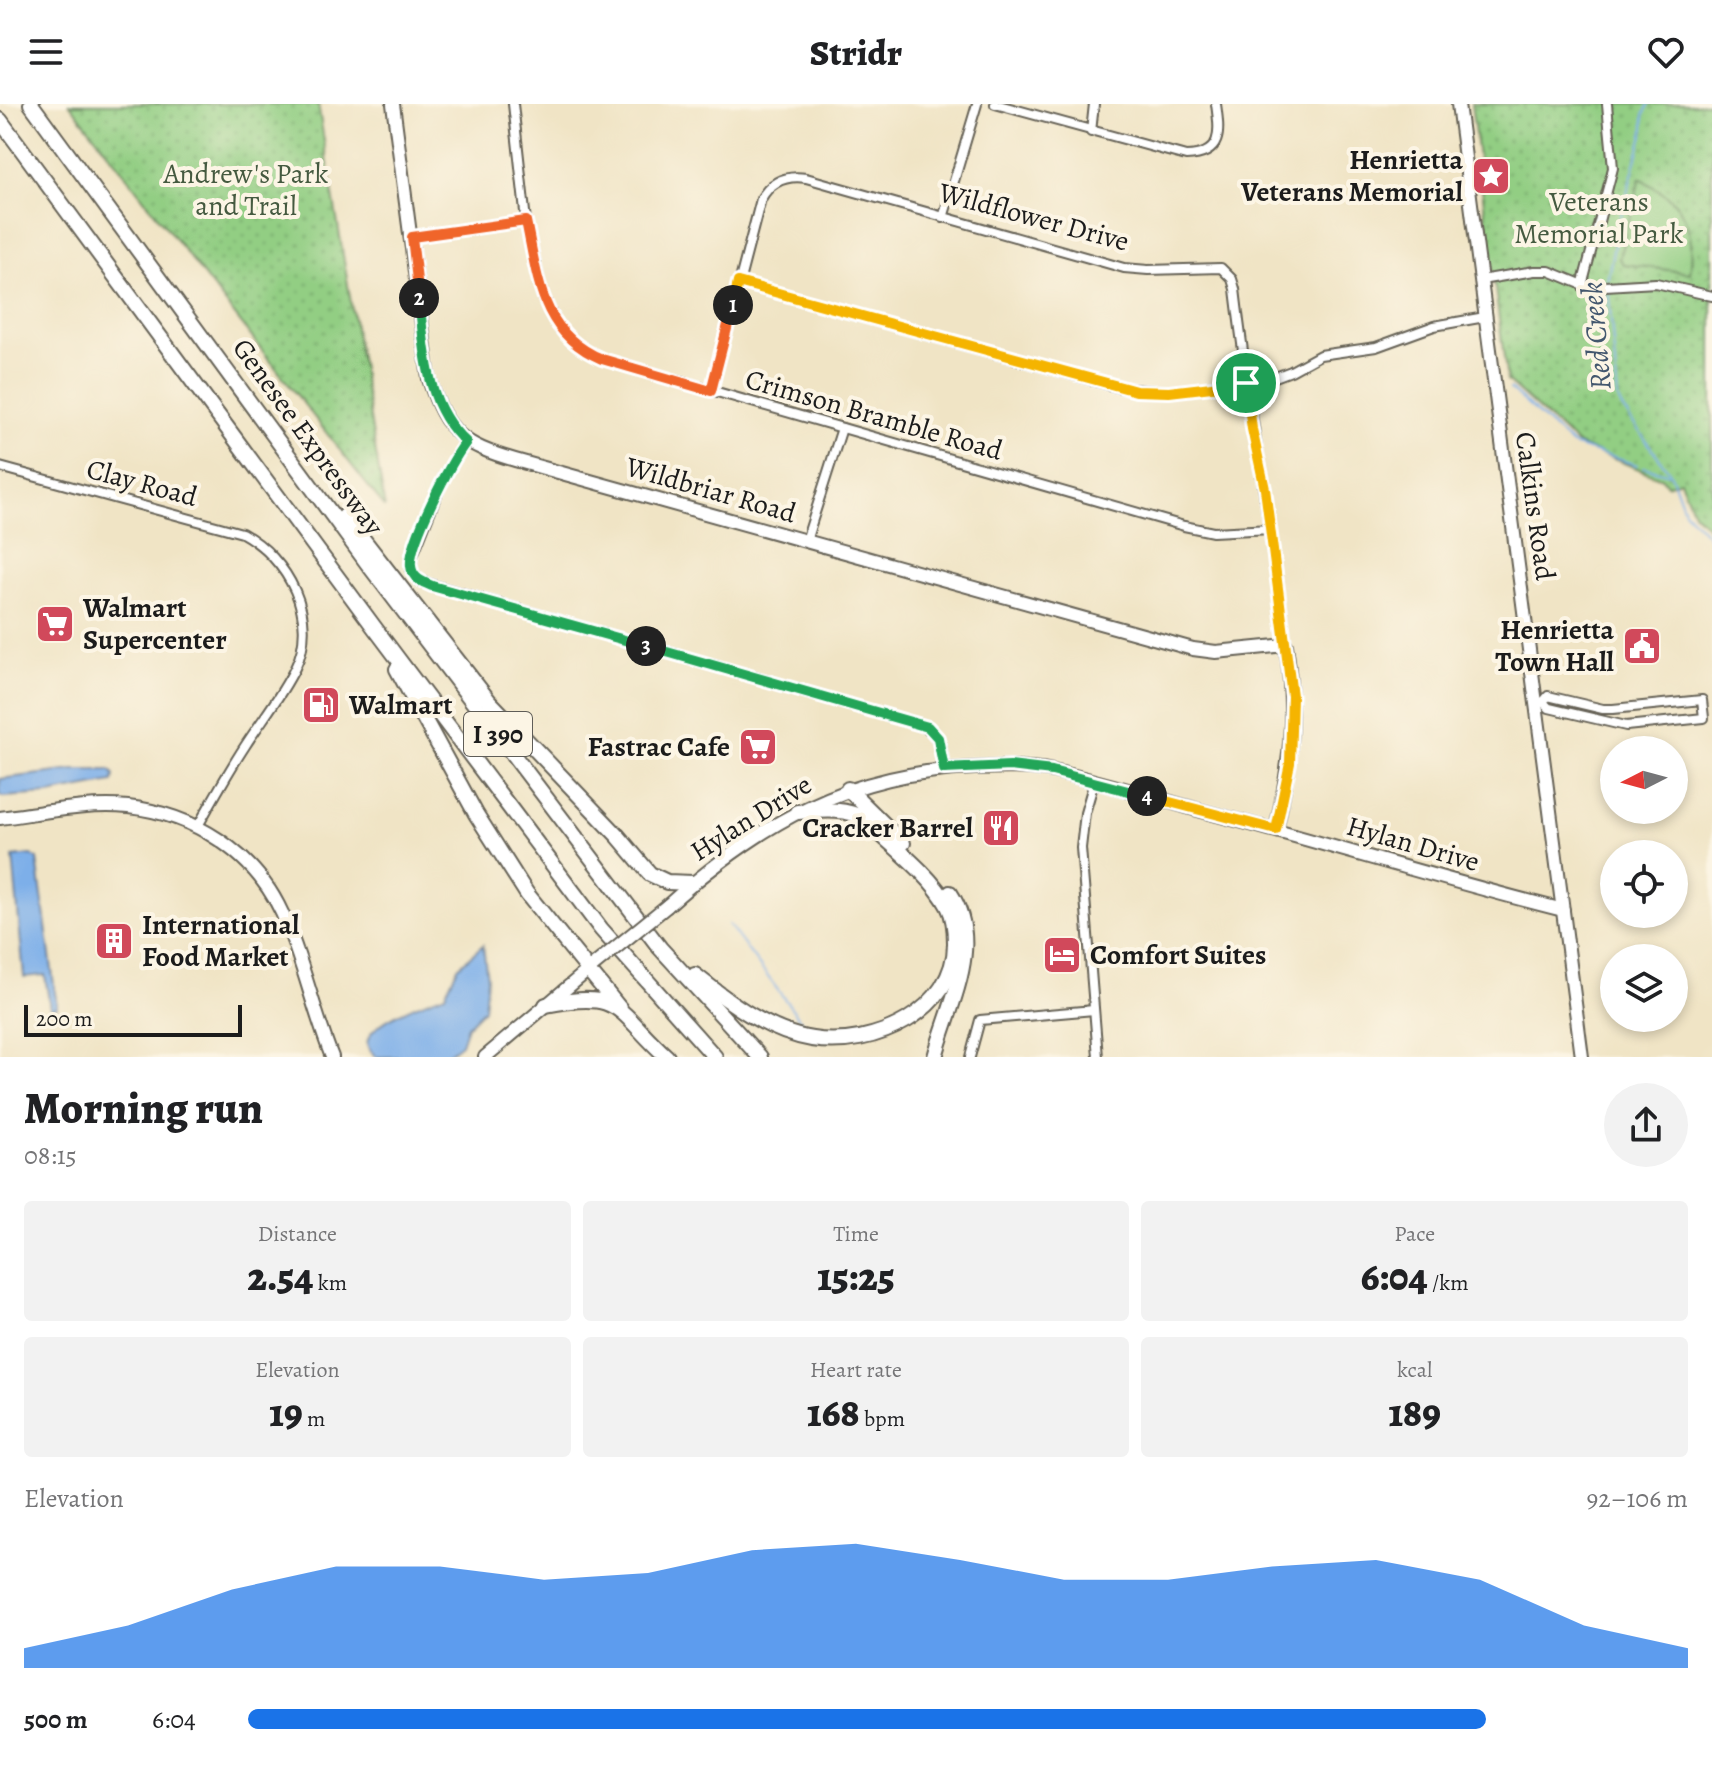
<!DOCTYPE html>
<html lang="en">
<head>
<meta charset="utf-8">
<style>
	body { margin:0; font-family:Alegreya,serif; background:#f2f2f2; color:#202124; height:100vh; display:flex; flex-direction:column; font-size:30px; white-space:nowrap }
	* { box-sizing:border-box; margin:0 }
	p { font-size:26px; color:#757577 }
	.icon { flex:none; width:44px; height:44px; fill:none; stroke:currentColor; stroke-width:2; stroke-linecap:round; stroke-linejoin:round }
	.map { position:relative; height:953px; overflow:hidden }
	.details { display:flex; flex-direction:column; background:#fff; flex:1 }
	.details>* { flex:none }
	.needle { width:52px; rotate:264deg }
	.fabs { position:absolute; left:1600px; top:632px; display:grid; gap:16px }
	.fabs a { display:grid; place-items:center; width:88px; height:88px; border-radius:50%; background:#fff; box-shadow:0 4px 12px #0003; font-size:40px }
	.scale { position:absolute; left:24px; bottom:20px; width:218px; box-sizing:border-box; padding-left:8px; border:4px solid #1c1c1c; border-top:0; font-size:22px; line-height:28px; white-space:nowrap; color:#1c1c1c; -webkit-text-stroke:6px #fcf5e5; paint-order:stroke }
	.pin { position:absolute; display:grid; place-items:center; width:68px; height:68px; color:#fff; margin:-34px; border:4px solid #fff; border-radius:50%; box-shadow:0 2px 8px #0007 }
	.km { position:absolute; width:40px; height:40px; margin:-20px; border-radius:50%; background:#222; color:#fff; font-size:22px; line-height:40px; text-align:center }
	.round { display:grid; place-items:center; flex:none; width:84px; height:84px; border-radius:42px; background:#f2f2f2 }
	.summary { display:flex; align-items:center; justify-content:space-between; height:136px; padding:0 24px }
	h1 { font-size:44px; font-weight:800; line-height:60px }
	.stats { display:grid; grid-template-columns:repeat(3,1fr); gap:12px; height:136px; padding:8px 24px }
	.stats div { display:grid; align-content:center; border-radius:8px; background:#f2f2f2; text-align:center }
	.stats b { font-size:40px; font-weight:800 }
	.stats small { font-size:22px; font-weight:400 }
	.stats p { font-size:22px }
	.chart { height:224px; padding:16px 24px }
	.chart p { display:flex; justify-content:space-between }
	.chart svg { width:100%; height:144px; margin-top:8px; fill:#1a73e8; opacity:.7 }
	ul { padding:0 24px; list-style:none; font-size:26px }
	li { display:grid; grid-template-columns:128px 96px 1fr; align-items:center; height:60px }
	li i { height:20px; border-radius:10px; background:#1a73e8 }
	header { display:flex; justify-content:space-between; align-items:center; height:104px; padding:0 24px; background:#fff; font-size:36px; font-weight:800 }
	.map>svg:first-child { display:block }
</style>
</head>
<body>
<header><svg class="icon" aria-label="menu" viewBox="0 0 24 24"><path d="M4 6h16M4 12h16M4 18h16"/></svg>Stridr<svg class="icon" aria-label="heart" viewBox="0 0 24 24"><path d="M12 20l-8-8c-3-5 5-10 8-4 3-6 11-1 8 4z"/></svg></header>
<div class="map">
<svg width="1712" height="953" viewBox="0 0 1712 953">
	<defs>
		<pattern id="grass-dots" width="8" height="8" patternUnits="userSpaceOnUse" patternTransform="scale(2)"><rect width="8" height="8" fill="#92ce83"/><path d="M2 2h.1M6 6h.1" fill="none" stroke="#7db071" stroke-width="1.8" stroke-linecap="round"/></pattern>
	</defs>
	<rect width="100%" height="100%" fill="#fcf5e5"/>
	<filter id="ink" filterUnits="userSpaceOnUse"><feTurbulence type="fractalNoise" baseFrequency=".0125" numOctaves="2"/><feDisplacementMap in="SourceGraphic" scale="16" xChannelSelector="R" yChannelSelector="G"/><feConvolveMatrix kernelMatrix="1 2 1 2 8 2 1 2 1" color-interpolation-filters="sRGB"/></filter>
	<filter id="wash" filterUnits="userSpaceOnUse"><feTurbulence type="fractalNoise" baseFrequency=".006" numOctaves="4" result="noise"/><feDisplacementMap in="SourceGraphic" scale="32" xChannelSelector="R" yChannelSelector="G"/><feGaussianBlur stdDeviation="1.8" result="paint"/><feColorMatrix in="noise" values="0 0 0 0 0 0 0 0 0 0 0 0 0 0 0 0 0 1.4 0 .05"/><feComposite in="paint" operator="in"/></filter>
	<g filter="url(#wash)">
		<rect width="100%" height="100%" fill="#f0e4c5"/>
		<g fill="url(#grass-dots)" stroke="#577550" stroke-width="2">
			<path d="M70,0H318L385,404Z"/>
			<path d="M1471,0H1712V427L1693,408L1680,376L1667,381L1662,374L1578,341L1507,277Z"/>
		</g>
		<path fill="#92ce83" stroke="#577550" stroke-width="2" d="M1640,74C1650,81 1663,88 1672,96C1691,115 1694,144 1690,169L1623,160L1619,155Z"/>
		<g fill="#7dafe9" stroke="#4c6682" stroke-width="2">
			<path d="M74,666H110L114,671L113,678L49,690L3,693L0,691V675Z"/>
			<path d="M32,751L37,755L57,903L50,904L45,871L24,873L13,753Z"/>
			<path d="M483,841L487,874L484,905L467,922L461,940L444,953H376C373,950 370,947 368,943C360,920 429,896 445,890L458,863Z"/>
		</g>
		<g fill="none" stroke-linecap="round" stroke-linejoin="round">
			<g stroke="#7dafe9" stroke-width="2">
				<path d="M1607,177L1618,122L1644,27V11L1649,0"/>
				<path d="M1608,183L1618,295L1622,304L1671,370L1684,406L1712,436"/>
				<path d="M1510,285L1572,341L1637,361"/>
				<path d="M1644,363L1670,370"/>
				<path d="M728,820L805,922"/>
			</g>
		</g>
	</g>
	<g filter="url(#ink)">
		<g fill="none" stroke-linecap="round" stroke-linejoin="round">
			<defs>
				<g id="street">
					<path d="M513,0L526,117L542,190L560,225L579,243L602,255L1184,422L1213,428L1271,425"/>
					<path d="M995,0L1186,52C1223,51 1220,29 1216,0"/>
					<path d="M1091,28L1094,0"/>
					<path d="M943,114L977,0"/>
					<path d="M412,133L526,117"/>
					<path d="M1481,176L1534,167H1549L1588,183L1656,179L1712,192"/>
					<path d="M738,178L1120,284L1169,288L1270,275L1291,267L1320,251L1376,243L1434,222L1485,213"/>
					<path d="M1582,182L1613,64L1607,0"/>
					<path d="M711,287L761,95C771,77 786,71 806,74L1124,164L1148,166L1221,164L1232,175L1235,185C1249,305 1271,422 1286,541"/>
					<path d="M466,338L444,373L412,454L411,466L420,477L918,620C940,628 942,644 944,665"/>
					<path d="M0,363L242,429C288,454 320,514 295,564C282,591 261,617 245,642C228,668 213,695 198,722"/>
					<path d="M806,437L842,324"/>
					<path d="M1537,597L1543,598L1548,592L1603,605H1613L1702,596L1704,614L1626,622L1549,604L1543,598"/>
					<path d="M1094,678L1085,709L1081,744L1098,953"/>
					<path d="M970,953L980,916L1094,906"/>
				</g>
				<g id="secondary">
					<path d="M393,0L429,275C446,329 463,341 515,356L1193,545L1216,548L1286,541C1296,611 1291,657 1276,726"/>
					<path d="M1458,0L1582,953"/>
					<path d="M0,714C41,709 86,699 128,703C193,710 254,748 282,809C303,855 313,906 332,953"/>
					<path d="M667,802C760,719 848,668 975,664C1001,663 1028,662 1053,667C1105,678 1155,694 1206,708C1325,739 1443,776 1563,806"/>
					<path d="M485,953L593,862"/>
				</g>
				<g id="highway">
					<path d="M31,0L368,460L660,844L760,953"/>
					<path d="M0,16L374,523L601,825L715,953"/>
					<path d="M345,412L489,597L618,732L650,770L667,778L693,779"/>
					<path d="M397,565L476,710L527,790L620,905"/>
					<path d="M848,685L903,739"/>
					<path d="M695,871C729,898 768,928 812,935C873,945 956,907 955,838C955,826 954,813 948,802C931,770 890,740 863,714C843,703 820,707 797,708"/>
					<path d="M546,901C623,885 616,907 667,953"/>
					<path d="M935,953C949,899 984,841 950,789"/>
				</g>
			</defs>
			<use href="#street" stroke="#666257" stroke-width="12"/>
			<use href="#secondary" stroke="#666257" stroke-width="16"/>
			<use href="#highway" stroke="#666257" stroke-width="18"/>
			<use href="#street" stroke="#fff" stroke-width="8"/>
			<use href="#secondary" stroke="#fff" stroke-width="12"/>
			<use href="#highway" stroke="#fff" stroke-width="14"/>
			<defs>
				<path id="secondary-bridge" d="M593,862L667,802"/>
			</defs>
			<use href="#secondary-bridge" stroke="#666257" stroke-width="16" stroke-linecap="butt"/>
			<use href="#secondary-bridge" stroke="#fff" stroke-width="12"/>
		</g>
	</g>
	<g fill="none" stroke-linecap="round" stroke-linejoin="round" filter="url(#ink)">
		<defs>
			<path id="split-1" d="M733,201L738,178L1136,287L1169,288L1246,279"/>
			<path id="split-2" d="M419,194L412,133L526,117C538,174 541,230 602,255L711,287L733,201"/>
			<path id="split-3" d="M419,194C425,246 425,301 466,338C451,358 408,439 411,462C412,474 422,478 432,482L646,542"/>
			<path id="split-4" d="M646,542L928,623L938,634L944,665L1010,662L1052,667L1147,692"/>
			<path id="split-5" d="M1147,692L1276,726L1290,659L1292,592L1265,385L1252,325L1246,279"/>
		</defs>
		<use href="#split-1" stroke="#fff" stroke-width="16"/>
		<use href="#split-2" stroke="#fff" stroke-width="16"/>
		<use href="#split-3" stroke="#fff" stroke-width="16"/>
		<use href="#split-4" stroke="#fff" stroke-width="16"/>
		<use href="#split-5" stroke="#fff" stroke-width="16"/>
		<use href="#split-1" stroke="#f5b400" stroke-width="10"/>
		<use href="#split-2" stroke="#f0652b" stroke-width="10"/>
		<use href="#split-3" stroke="#22a559" stroke-width="10"/>
		<use href="#split-4" stroke="#22a559" stroke-width="10"/>
		<use href="#split-5" stroke="#f5b400" stroke-width="10"/>
	</g>
	<defs>
		<symbol id="sight-square" viewBox="-11 -11 22 22"><rect x="-9" y="-9" width="18" height="18" rx="4" fill="#d1495b" stroke="#fcf5e5"/><path d="M0-6L1.8-2.2L6-1.7L2.9 1.2L3.7 5.4L0 3.3L-3.7 5.4L-2.9 1.2L-6-1.7L-1.8-2.2Z" fill="#fff"/></symbol>
		<symbol id="supermarket-square" viewBox="-11 -11 22 22"><rect x="-9" y="-9" width="18" height="18" rx="4" fill="#d1495b" stroke="#fcf5e5"/><path d="M-6-5.5h2.5l.6 2H6L4.5 2H-2.5L-4.4-4H-6ZM-1.5 3.2a1.3 1.3 0 1 0 .1 0ZM3 3.2a1.3 1.3 0 1 0 .1 0Z" fill="#fff"/></symbol>
		<symbol id="civic-square" viewBox="-11 -11 22 22"><rect x="-9" y="-9" width="18" height="18" rx="4" fill="#d1495b" stroke="#fcf5e5"/><path d="M-.6-6.5H3V-4.5H.6V-3L4-1V1h2V6H-6V1h2V-1L-.6-3ZM-1.2 2.5V6h2.4V2.5Z" fill="#fff"/></symbol>
		<symbol id="fuel-square" viewBox="-11 -11 22 22"><rect x="-9" y="-9" width="18" height="18" rx="4" fill="#d1495b" stroke="#fcf5e5"/><path d="M-5.5-6h7V0h2V4h1.3V-2.5L3-4.5l.8-.8L6-3V5H2.5V1h-1V6h-7ZM-4.2-4.7v3.2H.2V-4.7Z" fill="#fff"/></symbol>
		<symbol id="restaurant-square" viewBox="-11 -11 22 22"><rect x="-9" y="-9" width="18" height="18" rx="4" fill="#d1495b" stroke="#fcf5e5"/><path d="M-5-6h1v4h1v-4h1v4h1v-4h1v5L-1.5 .5V6h-2V.5L-5-1ZM5-6V6H3V1.5H1.5Q1.5-4 5-6Z" fill="#fff"/></symbol>
		<symbol id="building-square" viewBox="-11 -11 22 22"><rect x="-9" y="-9" width="18" height="18" rx="4" fill="#d1495b" stroke="#fcf5e5"/><path d="M-4-6H4V6H1V3H-1V6H-4ZM-2.5-4.3h1.7v1.8h-1.7ZM.8-4.3h1.7v1.8H.8ZM-2.5-1h1.7V.8h-1.7ZM.8-1h1.7V.8H.8Z" fill="#fff"/></symbol>
		<symbol id="hotel-square" viewBox="-11 -11 22 22"><rect x="-9" y="-9" width="18" height="18" rx="4" fill="#d1495b" stroke="#fcf5e5"/><path d="M-6-4.5h1.5V1H6V5H4.5V3h-9V5H-6ZM-4 0a1.8 1.8 0 1 1 3.6 0ZM.5 0V-2.5h3Q6-2.5 6 0Z" fill="#fff"/></symbol>
	</defs>
	<g fill-rule="evenodd">
		<use href="#sight-square" x="1469" y="50" width="44" height="44"/>
		<use href="#supermarket-square" x="33" y="498" width="44" height="44"/>
		<use href="#civic-square" x="1620" y="520" width="44" height="44"/>
		<use href="#fuel-square" x="299" y="579" width="44" height="44"/>
		<use href="#supermarket-square" x="736" y="621" width="44" height="44"/>
		<use href="#restaurant-square" x="979" y="702" width="44" height="44"/>
		<use href="#building-square" x="92" y="815" width="44" height="44"/>
		<use href="#hotel-square" x="1040" y="829" width="44" height="44"/>
	</g>
	<g text-anchor="middle" dominant-baseline="central" stroke-width="8" stroke-linejoin="round" paint-order="stroke">
		<rect fill="#fcf5e5" stroke="#5f5d58" stroke-width="2" x="464" y="608" width="68" height="44" rx="6"/>
		<g font-size="26" font-weight="bold" fill="#1c1c1c">
			<text x="498" y="630">I 390</text>
		</g>
		<g font-size="28" font-weight="bold" fill="#1c1c1c" stroke="#fcf5e5" text-anchor="end">
			<text x="1463" y="56">Henrietta<tspan x="1463" dy="32">Veterans Memorial</tspan></text>
			<text x="83" y="504" text-anchor="start">Walmart<tspan x="83" dy="32">Supercenter</tspan></text>
			<text x="1614" y="526">Henrietta<tspan x="1614" dy="32">Town Hall</tspan></text>
			<text x="349" y="601" text-anchor="start">Walmart</text>
			<text x="730" y="643">Fastrac Cafe</text>
			<text x="973" y="724">Cracker Barrel</text>
			<text x="142" y="821" text-anchor="start">International<tspan x="142" dy="32">Food Market</tspan></text>
			<text x="1090" y="851" text-anchor="start">Comfort Suites</text>
		</g>
		<g font-size="28" fill="#455a40" stroke="#fcf5e5">
			<text x="246" y="70">Andrew's Park<tspan x="246" dy="32">and Trail</tspan></text>
			<text x="1599" y="98">Veterans<tspan x="1599" dy="32">Memorial Park</tspan></text>
		</g>
		<g font-size="28" fill="#1c1c1c" stroke="#fcf5e5">
			<text transform="translate(1034 113) rotate(15)">Wildflower Drive</text>
			<text transform="translate(874 311) rotate(16)">Crimson Bramble Road</text>
			<text transform="translate(308 333) rotate(54)">Genesee Expressway</text>
			<text transform="translate(142 379) rotate(15)">Clay Road</text>
			<text transform="translate(711 386) rotate(16)">Wildbriar Road</text>
			<text transform="translate(1535 402) rotate(82)">Calkins Road</text>
			<text transform="translate(751 714) rotate(-32)">Hylan Drive</text>
			<text transform="translate(1413 740) rotate(16)">Hylan Drive</text>
		</g>
		<g font-size="30" font-style="italic" fill="#43576e" stroke="#fcf5e5">
			<text transform="translate(1596 232) rotate(-95)">Red Creek</text>
		</g>
	</g>
</svg>
<div class="fabs">
<a><svg class="needle" viewBox="-14 -14 28 28"><path d="M0-13l5 13h-10z" fill="#e53935"/><path d="M0 13l5-13h-10z" fill="#757577"/></svg></a>
<a><svg class="icon" aria-label="locate" viewBox="0 0 24 24"><circle cx="12" cy="12" r="6"/><path d="M12 2v4M12 18v4M2 12h4M18 12h4"/></svg></a>
<a><svg class="icon" aria-label="layers" viewBox="0 0 24 24"><path d="M12 4l9 5-9 5-9-5zM3 14l9 5 9-5"/></svg></a>
</div>
<div class="scale">200 m</div>
<div class="pin" style="left:1246px;top:279px;background:#1e9e55"><svg class="icon" aria-label="arrive" viewBox="0 0 24 24"><path d="M6 21V4h12l-3 4 3 4H6"/></svg></div>
<b class="km" style="left:733px;top:201px">1</b>
<b class="km" style="left:419px;top:194px">2</b>
<b class="km" style="left:646px;top:542px">3</b>
<b class="km" style="left:1147px;top:692px">4</b>
</div>
<section class="details">
<div class="summary"><div><h1>Morning run</h1><p>08:15</p></div><a class="round"><svg class="icon" aria-label="share" viewBox="0 0 24 24"><path d="M12 15V3M7 8l5-5 5 5M5 13v7h14v-7"/></svg></a></div>
<div class="stats">
<div><p>Distance</p><b>2.54<small> km</small></b></div>
<div><p>Time</p><b>15:25</b></div>
<div><p>Pace</p><b>6:04<small> /km</small></b></div>
</div>
<div class="stats">
<div><p>Elevation</p><b>19<small> m</small></b></div>
<div><p>Heart rate</p><b>168<small> bpm</small></b></div>
<div><p>kcal</p><b>189</b></div>
</div>
<div class="chart"><p><span>Elevation</span>92–106 m</p>
<svg viewBox="0 0 160 44" preserveAspectRatio="none"><path d="M0 44V38L10 31L20 20L30 13L40 13L50 17L60 15L70 8L80 6L90 11L100 17L110 17L120 13L130 11L140 17L150 31L160 38V44z"/></svg>
</div>
<ul>
<li><b>500 m</b>6:04<i style="width:86%"></i></li>
</ul>
</section>
</body>
</html>
